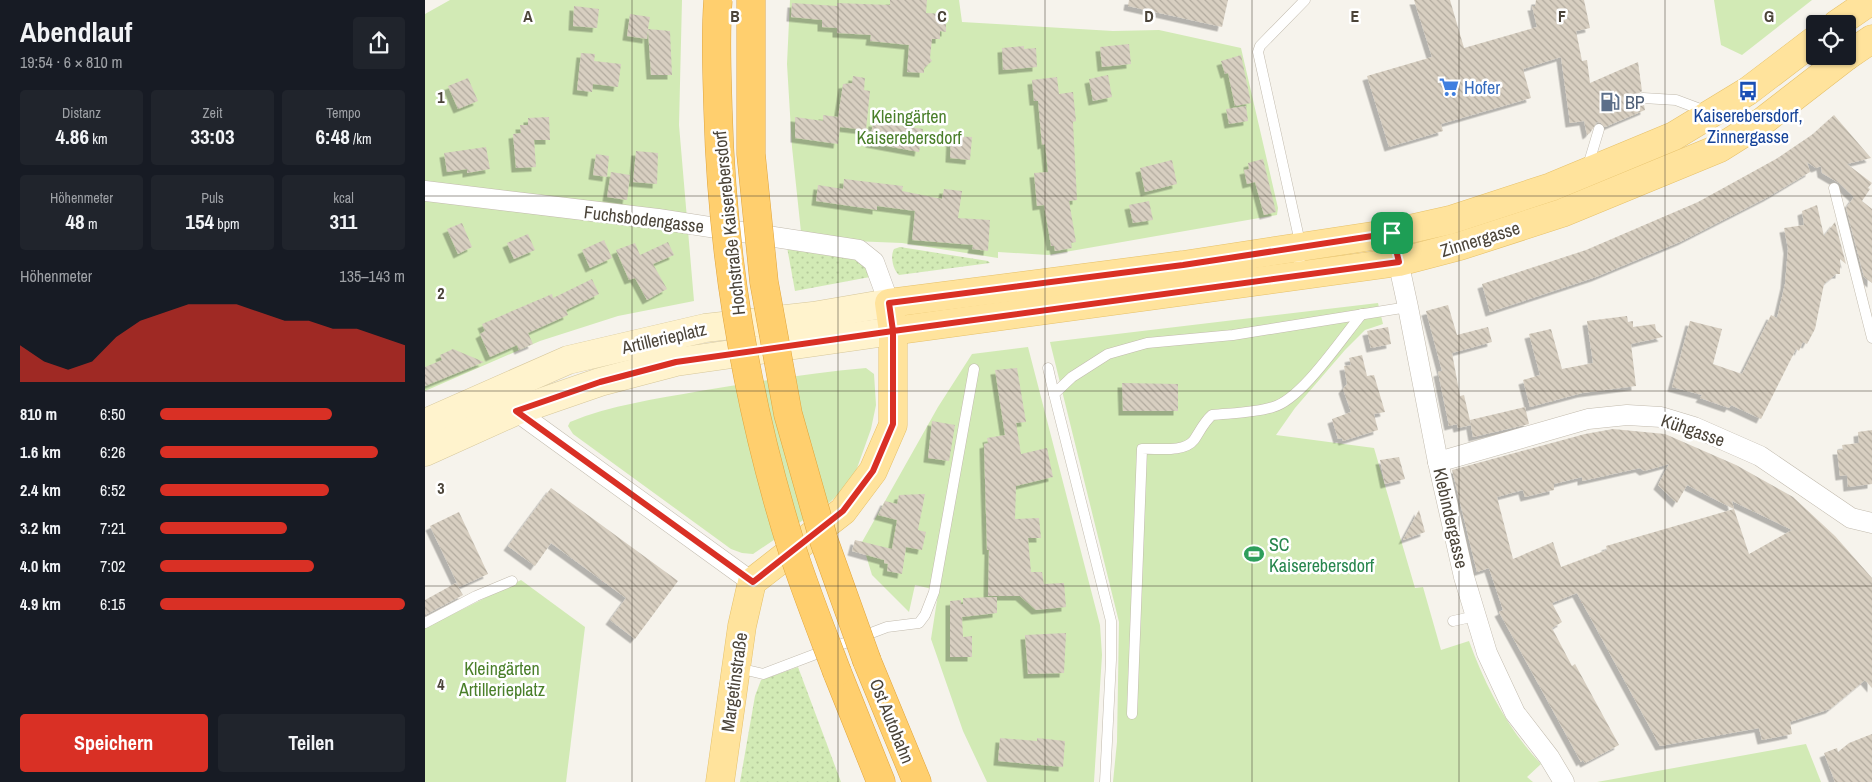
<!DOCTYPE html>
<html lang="de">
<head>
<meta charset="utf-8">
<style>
	body { margin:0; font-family:"Archivo Narrow",sans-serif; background:#20242c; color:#f1f3f6; height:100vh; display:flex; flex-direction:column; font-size:19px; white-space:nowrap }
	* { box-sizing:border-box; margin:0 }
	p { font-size:16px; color:#9ea1a6 }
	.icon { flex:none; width:28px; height:28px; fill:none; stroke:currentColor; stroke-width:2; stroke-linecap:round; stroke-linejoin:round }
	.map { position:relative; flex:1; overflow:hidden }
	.side { display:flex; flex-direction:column; background:#171b24; width:425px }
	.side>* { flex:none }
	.controls { position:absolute; left:1381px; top:15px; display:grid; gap:10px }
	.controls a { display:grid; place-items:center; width:50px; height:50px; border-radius:5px; background:#171b24; box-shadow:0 1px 4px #0004; font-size:25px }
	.pin { position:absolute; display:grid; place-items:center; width:42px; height:42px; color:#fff; margin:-21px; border-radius:10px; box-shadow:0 2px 8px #0006 }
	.round { display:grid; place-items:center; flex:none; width:52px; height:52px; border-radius:5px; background:#20242c }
	.summary { display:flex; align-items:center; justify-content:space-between; height:85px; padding:0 20px }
	h1 { font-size:28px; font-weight:800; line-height:38px }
	.stats { display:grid; grid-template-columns:repeat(3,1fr); gap:8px; height:85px; padding:5px 20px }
	.stats div { display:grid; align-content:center; border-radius:5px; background:#20242c; text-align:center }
	.stats b { font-size:21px; font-weight:800 }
	.stats small { font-size:14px; font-weight:400 }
	.stats p { font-size:14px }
	.chart { height:140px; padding:10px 20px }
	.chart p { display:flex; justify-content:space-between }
	.chart svg { width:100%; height:90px; margin-top:5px; fill:#d93025; opacity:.7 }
	.button { display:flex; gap:10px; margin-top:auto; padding:10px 20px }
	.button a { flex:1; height:58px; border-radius:5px; background:#d93025; color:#fff; font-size:20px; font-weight:800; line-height:58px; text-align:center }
	.button a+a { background:#20242c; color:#f1f3f6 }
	ul { padding:0 20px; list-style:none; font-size:16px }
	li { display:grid; grid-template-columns:80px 60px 1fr; align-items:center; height:38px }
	li i { height:12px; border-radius:6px; background:#d93025 }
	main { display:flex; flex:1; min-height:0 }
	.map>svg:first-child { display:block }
</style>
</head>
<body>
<main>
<section class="side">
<div class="summary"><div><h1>Abendlauf</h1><p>19:54 · 6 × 810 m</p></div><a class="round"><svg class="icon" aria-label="share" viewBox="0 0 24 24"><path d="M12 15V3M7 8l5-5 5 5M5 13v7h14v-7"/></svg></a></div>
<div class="stats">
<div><p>Distanz</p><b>4.86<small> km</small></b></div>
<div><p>Zeit</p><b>33:03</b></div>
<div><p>Tempo</p><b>6:48<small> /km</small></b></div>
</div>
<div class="stats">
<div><p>Höhenmeter</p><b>48<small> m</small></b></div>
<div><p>Puls</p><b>154<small> bpm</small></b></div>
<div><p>kcal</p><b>311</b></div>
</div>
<div class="chart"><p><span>Höhenmeter</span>135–143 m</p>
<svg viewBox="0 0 160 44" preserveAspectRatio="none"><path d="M0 44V26L10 34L20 38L30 34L40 22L50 14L60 10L70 6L80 6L90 6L100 10L110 14L120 14L130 18L140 18L150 22L160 26V44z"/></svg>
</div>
<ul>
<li><b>810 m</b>6:50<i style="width:70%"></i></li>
<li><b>1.6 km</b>6:26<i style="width:89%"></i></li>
<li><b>2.4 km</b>6:52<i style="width:69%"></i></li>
<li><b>3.2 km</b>7:21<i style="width:52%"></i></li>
<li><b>4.0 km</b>7:02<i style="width:63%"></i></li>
<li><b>4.9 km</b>6:15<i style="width:100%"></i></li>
</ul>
<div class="button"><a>Speichern</a><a>Teilen</a></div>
</section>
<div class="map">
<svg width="1447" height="782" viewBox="0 0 1447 782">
	<defs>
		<pattern id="grass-dots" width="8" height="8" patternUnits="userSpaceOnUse" patternTransform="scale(1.25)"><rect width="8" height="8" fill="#d2eab5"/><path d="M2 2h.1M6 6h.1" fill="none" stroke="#b6ca9c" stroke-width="1.8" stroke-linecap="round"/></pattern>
		<pattern id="building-back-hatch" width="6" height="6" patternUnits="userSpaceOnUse" patternTransform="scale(1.25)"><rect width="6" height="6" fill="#d8cfc1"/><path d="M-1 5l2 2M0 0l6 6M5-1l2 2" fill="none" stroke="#b1aa9e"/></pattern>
		<filter id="shadow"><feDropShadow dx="-4.5" dy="4.5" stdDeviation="0" flood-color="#0004"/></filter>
	</defs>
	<rect width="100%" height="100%" fill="#f6f3ec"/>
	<g fill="url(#grass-dots)">
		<path d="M362,247L420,254L440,265L445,277L370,291Z"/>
		<path d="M475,247L563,261L565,263L474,275C468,270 465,256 469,249Z"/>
		<path d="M373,667L416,782H315L330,696L336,680Z"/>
	</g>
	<g fill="#d2eab5">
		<path d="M25,0H257L254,125L269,301L193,316L115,341L0,391V14Z"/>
		<path d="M365,0H534L537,22L688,31L734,30L816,48L853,208L852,215L623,255L573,252V258L477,243L427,241L376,232L367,147L362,64Z"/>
		<path d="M1289,0H1387L1317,55L1296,45Z"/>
		<path d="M953,303L958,324L940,330L920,350L870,408L851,435L949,448L990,588L998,587L1016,650L1044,641C1061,687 1082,728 1116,764L1102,777L1108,782H688L692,742L694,622L625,342Z"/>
		<path d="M603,347L675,625L677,655L669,782H562L538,731L506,639L513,594L503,588L490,585L484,612L447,575L437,542L513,407L547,354Z"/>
		<path d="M441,368L449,374L451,405L446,429L431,471L419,489L405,502L328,554L317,553L306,549L148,434L143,426L145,422C186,405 231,399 275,391C330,382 385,373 441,368Z"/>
		<path d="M96,580L160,627L141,782H0V628Z"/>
		<path d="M1381,744L1396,782H1172Z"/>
	</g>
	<g fill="url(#building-back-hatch)" fill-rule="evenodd" filter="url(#shadow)">
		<path d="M465,0H502L501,13L521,14V32L515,31V39H507L505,58L507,61L499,68V73L482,72L484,45L445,41L446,35L412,33V28L397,27V20L366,17L367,3L412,6V3L465,5Z"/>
		<path d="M704,0H803L797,27L703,6Z"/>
		<path d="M989,0H1025L1039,48L1112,27L1107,6H1110L1111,0H1159L1165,28L1151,31L1157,61L1162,60L1165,83L1213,62L1217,91L1213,94L1211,98L1214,103L1219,105L1220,110L1180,127L1176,123L1172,122L1165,133L1162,135L1159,121L1145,123L1136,57L1098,69L1106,98L1016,124L1018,131L964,147L942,76L1007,57Z"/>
		<path d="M149,6L174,9L172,28L148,26Z"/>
		<path d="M205,14L225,17L223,29L245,31L247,75H226L223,30L222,39L202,36Z"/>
		<path d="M704,44L706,64L677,67L675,47Z"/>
		<path d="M599,46V49L611,48L612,67L578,70L577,48Z"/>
		<path d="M156,53L170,54L169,61L196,64L193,87L168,84L167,92L152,90Z"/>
		<path d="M816,55L826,103L810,106L803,73L800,74L796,61Z"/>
		<path d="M683,75L687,97L668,101L664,79Z"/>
		<path d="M428,76L440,78L439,90L445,91L441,130L415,127L413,144L370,138V117L398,121V115L413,117L418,84L427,83Z"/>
		<path d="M632,77L634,94L648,92L651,121L648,122L652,200L644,201L651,242L646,243L647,248L630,251L629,246H626L619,205L612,206L609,173L623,172L620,144L617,145L613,101H609L607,80Z"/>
		<path d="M43,78L53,101L33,109L23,86Z"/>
		<path d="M821,106L823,121L804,124L801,109Z"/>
		<path d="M1409,115L1446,158L1422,164L1447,183L1443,188L1445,189L1437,201L1447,209V283L1439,277L1421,208L1429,197L1414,183L1397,173L1396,166L1391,168L1382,162L1385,172L1343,197L1257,241L1171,277L1065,312L1057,284L1161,250L1273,202L1351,159L1388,134Z"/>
		<path d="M124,117L125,140H109L111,167L91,168L88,134L96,133L95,125H103V118Z"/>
		<path d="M448,122L498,129L494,152L445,143Z"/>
		<path d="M526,136L547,137L545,160L525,158Z"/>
		<path d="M61,147L65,169L42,173V169L22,172L19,153Z"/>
		<path d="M211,151L233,153L232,184L208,182Z"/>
		<path d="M171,154L184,156L182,177L168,175Z"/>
		<path d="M838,159L851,212L839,215L830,182L822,184L819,170L824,169L823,163Z"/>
		<path d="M747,160L752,184L720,192L715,168Z"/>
		<path d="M186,172L205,175L202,200L182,197Z"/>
		<path d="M419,179L478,186L477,191L517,199L519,189L537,191L533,218L565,220L563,251L547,249L548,245L487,240L490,211L452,206V210L391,201L393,185L418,189Z"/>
		<path d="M724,201L728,220L708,223L704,205Z"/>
		<path d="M1392,205L1399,236L1410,222L1421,264L1415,259V274H1411L1399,284L1390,329L1382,344L1378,342L1374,351L1371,349L1336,419L1306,405L1304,408L1275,398L1277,395L1247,387L1265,321L1297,329L1288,364L1317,374L1346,315L1352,318L1360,284L1363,249L1359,228L1379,225L1377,211Z"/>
		<path d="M37,223L47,247L33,254L22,229Z"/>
		<path d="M103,234L110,250L89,259L82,243Z"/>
		<path d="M179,240L187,258L165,268L157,250Z"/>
		<path d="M243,242L249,255L228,264L242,289L222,300L210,278L204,280L191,250L210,243L215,255Z"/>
		<path d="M167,279L174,294L141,310L143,315L103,333L108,344L94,350L92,345L65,357L55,334L60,331L57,324L127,294L128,298Z"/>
		<path d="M1023,305L1032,335L1063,327L1067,342L1027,353L1035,396L1039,395L1046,425L1033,428L1032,424L1024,426L1013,372L1017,371L1001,311Z"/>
		<path d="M1202,316L1203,322L1208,321V327L1230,324L1231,330L1238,337L1206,344L1211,386L1157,393L1105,407L1098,380L1115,375L1104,334L1126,329L1137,369L1168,363L1162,321Z"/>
		<path d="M963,327L966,344L946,348L942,331Z"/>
		<path d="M28,349L59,362L0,386V367L17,360L15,355Z"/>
		<path d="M937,355L942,376L949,375L960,412L949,414L953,430L918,441L917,438L913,439L907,419L926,412L918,389L922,384L919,366L926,365L924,358Z"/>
		<path d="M592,368L601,422L591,423L596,454L622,448L628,477L591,486L590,519L614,518L616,538H603L606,572H617L619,584L639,583L641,607L611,610L595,596H563L564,550H562L559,444L563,443L562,438L580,435L570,370Z"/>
		<path d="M697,383L753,384V411H698Z"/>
		<path d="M1100,407L1104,424L1048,437L1045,420Z"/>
		<path d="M507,421L530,425L524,461L503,458Z"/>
		<path d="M1188,429L1240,434L1311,465L1368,497L1410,536L1447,578V688L1440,680L1405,709L1365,722L1367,734L1337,740L1334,728L1235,746L1152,593L1127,603L1137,622L1127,628L1147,666L1150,664L1194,745L1160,763L1158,760L1156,762L1074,612L1078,610L1064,568L1052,572L1027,470L1160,434ZM1244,464L1233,485L1252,503L1262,485L1309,509L1307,501L1367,530L1324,554L1309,509L1181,546L1182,550L1136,567L1128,542L1088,559L1072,497L1098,490L1100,497L1129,490V484L1157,477V481L1215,468L1219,471Z"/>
		<path d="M1447,430V484L1423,487L1422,475L1415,476L1412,450H1418L1417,445L1434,443L1433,432Z"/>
		<path d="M974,457L980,479L960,484L955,460Z"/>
		<path d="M126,488L253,581L210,639L185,620L201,598L126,543L110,566L83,546Z"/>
		<path d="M500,494L493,530L501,532L497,550L481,547L477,574L462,571L463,564L459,563V560L427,551L430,540L467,549L472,520L453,515L460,501L472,504L474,495Z"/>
		<path d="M994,510L1000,532L978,540Z"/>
		<path d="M34,512L63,574L34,587L5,526Z"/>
		<path d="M31,583L38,595L0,615V600Z"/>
		<path d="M572,597V613L537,617L538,637L547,636V657H525V601L536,600V604H538V598Z"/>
		<path d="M641,633L639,673L603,674L600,635Z"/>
		<path d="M1447,734V782H1410L1399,753L1412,748L1413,752L1424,743Z"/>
		<path d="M575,738L612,741V738L640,741L638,767L573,761Z"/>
	</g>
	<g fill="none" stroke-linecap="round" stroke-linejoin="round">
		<defs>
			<g id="lane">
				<path d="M1218,98L1251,100L1283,112"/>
				<path d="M1162,169L1174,129"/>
				<path d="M1409,188L1447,338"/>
				<path d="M873,275L876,247L833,52L835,46L880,0"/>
				<path d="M623,368L629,394"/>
				<path d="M1028,621L1051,616"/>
				<path d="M0,623L51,596L87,581"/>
				<path d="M313,668L338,674L462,627L494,623L500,615L509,592L549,369"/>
				<path d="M707,714L717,449C732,448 759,453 769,440C775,431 779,422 787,415C807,413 829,413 848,407C877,399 916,339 937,314"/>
				<path d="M680,782L686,660V621L629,394L647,377L683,354L722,343L808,335L983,307"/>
			</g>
			<g id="street">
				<path d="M0,191L233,219L434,250L449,262L464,303"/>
				<path d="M967,233L983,307L1013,462L1039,577L1062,653L1090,713L1124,757L1139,782"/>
				<path d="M91,411L327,582"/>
				<path d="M1013,462L1163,419L1202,415L1236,417L1269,427L1335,456L1426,518L1447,523"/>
			</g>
			<g id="secondary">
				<path d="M0,423L143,360L280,328L388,316L464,303"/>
				<path d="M0,452L91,411L175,382L251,362L468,331"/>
			</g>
			<g id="primary">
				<path d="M1412,24L1447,0"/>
				<path d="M1422,56L1447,39"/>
				<path d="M468,331L974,262L1035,246L1137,213L1295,148L1338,121L1422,56"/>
				<path d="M295,782L317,626L327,582L418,511L448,471L468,425V331L464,303L758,265L967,233L1025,220L1126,187L1249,136L1323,91L1390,40"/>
			</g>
			<g id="highway">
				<path d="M442,661L492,782"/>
				<path d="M412,672L456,782"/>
			</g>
		</defs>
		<use href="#lane" stroke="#c2bbae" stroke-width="11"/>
		<use href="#street" stroke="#c2bbae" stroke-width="21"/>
		<use href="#secondary" stroke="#d6c79b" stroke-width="29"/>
		<use href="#primary" stroke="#e6c16a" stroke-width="29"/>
		<use href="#highway" stroke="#e0a43c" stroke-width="29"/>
		<use href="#lane" stroke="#fff" stroke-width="10"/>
		<use href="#street" stroke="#fff" stroke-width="20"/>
		<use href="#secondary" stroke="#fff3cd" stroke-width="28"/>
		<use href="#primary" stroke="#ffe39c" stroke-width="28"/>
		<use href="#highway" stroke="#ffcf6e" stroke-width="28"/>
		<defs>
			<g id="highway-bridge">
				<path d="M293,0C290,36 292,73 293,110C297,259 323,409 368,552C381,592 397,632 412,672"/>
				<path d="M326,0V154L339,282L363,414L399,541L442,661"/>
			</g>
		</defs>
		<use href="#highway-bridge" stroke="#e0a43c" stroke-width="29" stroke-linecap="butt"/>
		<use href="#highway-bridge" stroke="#ffcf6e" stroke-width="28"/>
	</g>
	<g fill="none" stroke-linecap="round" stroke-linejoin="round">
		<defs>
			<path id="route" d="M967,233L758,265L464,303L468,331L251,362L175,382L91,411L328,582L418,511L448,471L468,424V331L974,262L967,233"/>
		</defs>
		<use href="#route" stroke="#fff" stroke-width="10"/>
		<use href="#route" stroke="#d93025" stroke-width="6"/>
	</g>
	<path fill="none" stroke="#4b4439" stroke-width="1" stroke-opacity="0.55" d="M207,0V782M413,0V782M620,0V782M827,0V782M1034,0V782M1240,0V782M0,196H1447M0,391H1447M0,586H1447"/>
	<defs>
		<symbol id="supermarket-bare" viewBox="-9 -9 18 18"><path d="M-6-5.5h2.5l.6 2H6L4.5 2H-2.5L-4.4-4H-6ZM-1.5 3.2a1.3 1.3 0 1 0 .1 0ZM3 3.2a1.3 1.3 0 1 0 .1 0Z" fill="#3f7fe0" stroke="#fff" stroke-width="2.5" paint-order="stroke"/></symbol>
		<symbol id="bus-bare" viewBox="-9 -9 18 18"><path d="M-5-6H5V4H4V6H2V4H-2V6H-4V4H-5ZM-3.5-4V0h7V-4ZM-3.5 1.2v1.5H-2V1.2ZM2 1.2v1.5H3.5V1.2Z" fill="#1a4fb4" stroke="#fff" stroke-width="2.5" paint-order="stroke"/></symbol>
		<symbol id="fuel-bare" viewBox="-9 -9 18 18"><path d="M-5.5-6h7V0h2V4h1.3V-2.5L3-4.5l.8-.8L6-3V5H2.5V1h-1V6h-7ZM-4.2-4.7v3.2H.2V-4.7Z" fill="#5c6f8a" stroke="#fff" stroke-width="2.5" paint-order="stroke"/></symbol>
		<symbol id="stadium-bare" viewBox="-9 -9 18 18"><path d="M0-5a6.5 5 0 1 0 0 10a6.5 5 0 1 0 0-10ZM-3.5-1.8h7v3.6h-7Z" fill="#2e9e5b" stroke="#fff" stroke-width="2.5" paint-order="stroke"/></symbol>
	</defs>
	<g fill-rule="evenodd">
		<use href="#supermarket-bare" x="1010" y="73" width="28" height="28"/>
		<use href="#bus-bare" x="1309" y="77" width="28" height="28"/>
		<use href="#fuel-bare" x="1171" y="88" width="28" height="28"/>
		<use href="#stadium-bare" x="815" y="540" width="28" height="28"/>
	</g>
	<g text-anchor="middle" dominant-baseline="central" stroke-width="5" stroke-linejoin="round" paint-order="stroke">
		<g font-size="18" fill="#366cbe" stroke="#fff" text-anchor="start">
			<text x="1039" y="87">Hofer</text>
		</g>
		<g font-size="18" fill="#4e5e75" stroke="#fff" text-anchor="start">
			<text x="1200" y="102">BP</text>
		</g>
		<g font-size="18" fill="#164399" stroke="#fff">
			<text x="1323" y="115">Kaiserebersdorf,<tspan x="1323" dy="21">Zinnergasse</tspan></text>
		</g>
		<g font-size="18" fill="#4a7f2a" stroke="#fff">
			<text x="484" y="116">Kleingärten<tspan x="484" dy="21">Kaiserebersdorf</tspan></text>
			<text x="77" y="668">Kleingärten<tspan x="77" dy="21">Artillerieplatz</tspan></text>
		</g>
		<g font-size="18" fill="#4b4439" stroke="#fff">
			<text transform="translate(219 219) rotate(7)">Fuchsbodengasse</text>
			<text transform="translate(304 223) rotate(-96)">Hochstraße Kaiserebersdorf</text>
			<text transform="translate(1055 239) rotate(-17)">Zinnergasse</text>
			<text transform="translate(239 338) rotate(-13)">Artillerieplatz</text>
			<text transform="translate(1268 430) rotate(19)">Kühgasse</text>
			<text transform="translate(1026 518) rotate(77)">Klebindergasse</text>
			<text transform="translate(309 682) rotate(-82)">Margetinstraße</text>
			<text transform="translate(467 721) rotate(68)">Ost Autobahn</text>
		</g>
		<g font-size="18" fill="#27864d" stroke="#fff" text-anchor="start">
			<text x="844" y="544">SC<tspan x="844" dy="21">Kaiserebersdorf</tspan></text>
		</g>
	</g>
	<g font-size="16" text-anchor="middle" font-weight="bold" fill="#4b4439" stroke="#fff" stroke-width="5" stroke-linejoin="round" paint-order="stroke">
		<text x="103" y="22">A</text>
		<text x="310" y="22">B</text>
		<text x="517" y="22">C</text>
		<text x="724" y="22">D</text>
		<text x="930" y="22">E</text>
		<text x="1137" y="22">F</text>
		<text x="1344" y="22">G</text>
		<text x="16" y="103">1</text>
		<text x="16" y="299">2</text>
		<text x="16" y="494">3</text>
		<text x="16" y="690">4</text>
	</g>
</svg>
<div class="controls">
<a><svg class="icon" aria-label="locate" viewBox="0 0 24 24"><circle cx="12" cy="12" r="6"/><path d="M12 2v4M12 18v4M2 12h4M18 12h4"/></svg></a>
</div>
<div class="pin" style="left:967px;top:233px;background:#1e9e55"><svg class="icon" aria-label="arrive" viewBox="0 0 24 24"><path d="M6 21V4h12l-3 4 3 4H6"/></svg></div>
</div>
</main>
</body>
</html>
